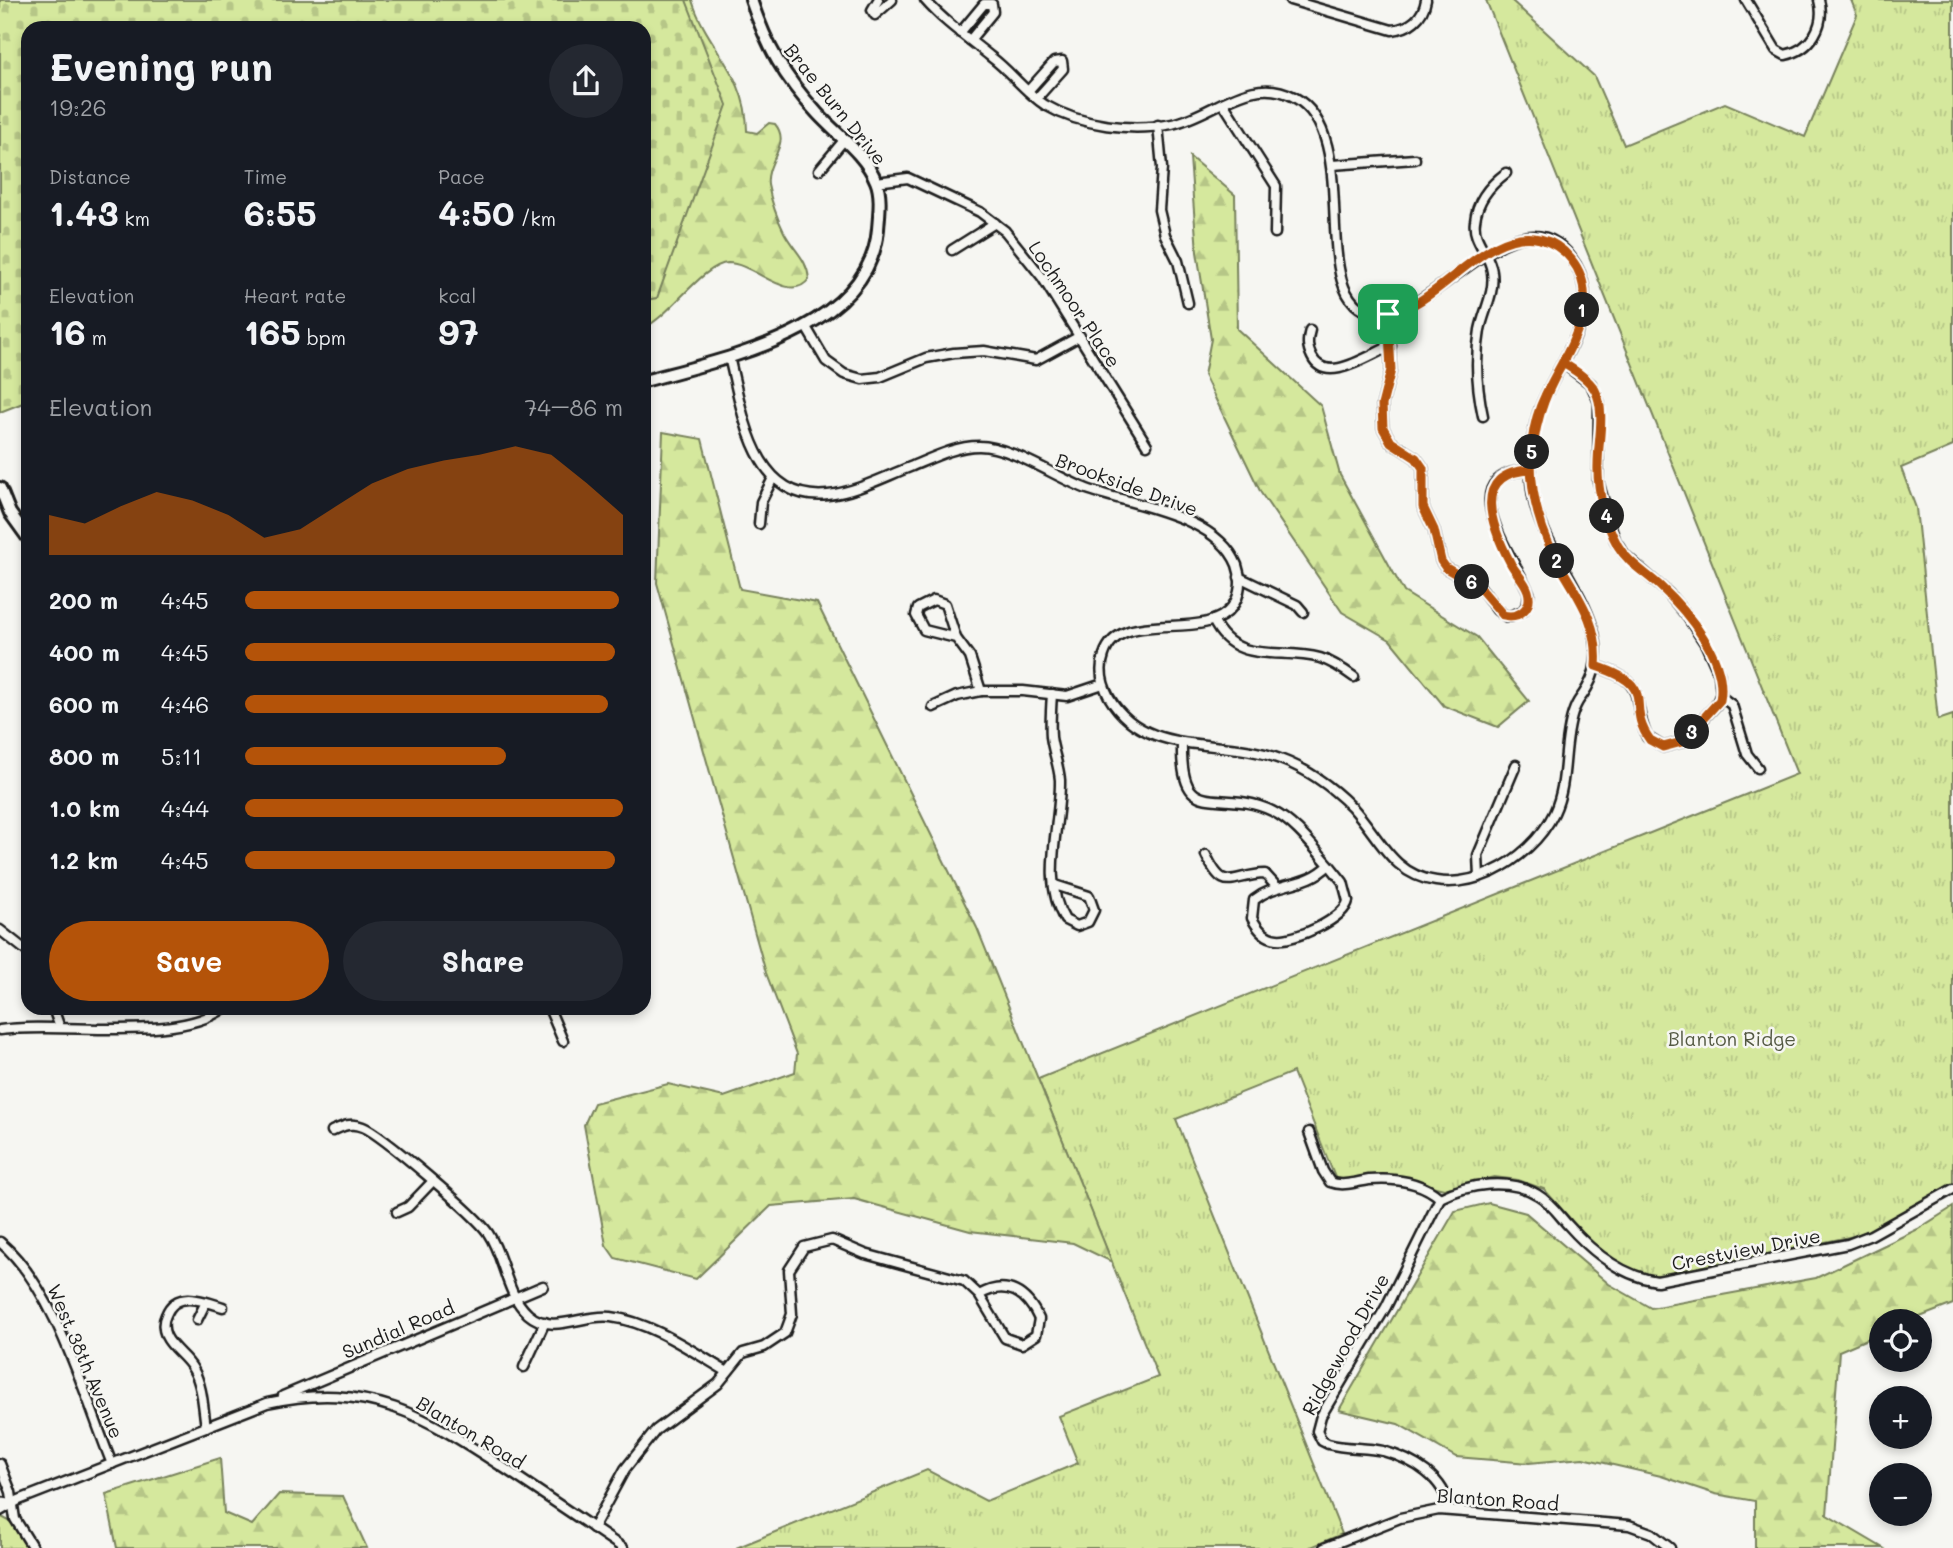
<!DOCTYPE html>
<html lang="en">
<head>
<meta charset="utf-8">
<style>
	body { margin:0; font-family:Mali,sans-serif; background:#242831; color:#f1f3f6; height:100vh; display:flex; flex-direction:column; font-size:26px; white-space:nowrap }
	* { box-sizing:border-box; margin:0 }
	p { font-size:23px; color:#9ea1a6 }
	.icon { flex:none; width:38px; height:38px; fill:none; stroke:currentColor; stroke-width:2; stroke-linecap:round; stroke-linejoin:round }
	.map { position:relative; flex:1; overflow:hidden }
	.side { position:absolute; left:21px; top:21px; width:630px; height:994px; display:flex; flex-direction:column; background:#171b24; border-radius:21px; box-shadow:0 4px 10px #0003 }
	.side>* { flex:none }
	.tools { position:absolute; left:1869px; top:1309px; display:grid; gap:14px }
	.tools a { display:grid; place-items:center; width:63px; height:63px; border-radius:50%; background:#171b24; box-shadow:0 4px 10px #0003; font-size:35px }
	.pin { position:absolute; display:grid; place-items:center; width:60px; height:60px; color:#fff; margin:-30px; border-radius:14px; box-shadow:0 4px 10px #0006 }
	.km { position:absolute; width:35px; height:35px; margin:-18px; border-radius:50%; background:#222; color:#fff; font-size:19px; line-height:35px; text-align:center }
	.round { display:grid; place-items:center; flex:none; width:74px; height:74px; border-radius:37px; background:#242831 }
	.summary { display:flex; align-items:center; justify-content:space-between; height:119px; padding:0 28px }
	h1 { font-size:38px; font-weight:700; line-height:52px }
	.figures { display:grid; grid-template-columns:repeat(3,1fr); gap:10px; height:119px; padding:7px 28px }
	.figures div { display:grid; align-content:center }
	.figures b { font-size:35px; font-weight:700 }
	.figures small { font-size:19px; font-weight:400 }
	.figures p { font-size:19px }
	.chart { height:196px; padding:14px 28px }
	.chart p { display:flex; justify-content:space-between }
	.chart svg { width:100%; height:126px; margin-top:7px; fill:#b45309; opacity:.7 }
	.action { display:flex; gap:14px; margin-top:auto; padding:14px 28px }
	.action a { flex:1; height:80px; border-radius:42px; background:#b45309; color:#fff; font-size:28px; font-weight:700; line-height:80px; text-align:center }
	.action a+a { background:#242831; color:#f1f3f6 }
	ul { padding:0 28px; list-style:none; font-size:23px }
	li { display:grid; grid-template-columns:112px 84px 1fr; align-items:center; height:52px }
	li i { height:18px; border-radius:9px; background:#b45309 }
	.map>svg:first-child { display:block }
</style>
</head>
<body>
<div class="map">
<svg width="1953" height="1548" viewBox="0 0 1953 1548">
	<defs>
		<pattern id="grass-tufts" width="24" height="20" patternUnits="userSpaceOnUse" patternTransform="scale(1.75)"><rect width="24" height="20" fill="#d5e89d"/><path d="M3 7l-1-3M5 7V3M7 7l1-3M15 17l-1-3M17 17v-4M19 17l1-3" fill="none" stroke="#b6c687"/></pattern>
		<pattern id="forest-firs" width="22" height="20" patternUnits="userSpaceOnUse" patternTransform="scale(1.75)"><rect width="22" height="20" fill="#d5e89d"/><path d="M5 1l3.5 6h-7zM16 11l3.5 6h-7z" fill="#b6c687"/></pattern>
		<pattern id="cemetery-stones" width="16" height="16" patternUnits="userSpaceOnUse" patternTransform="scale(1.75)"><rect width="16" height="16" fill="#d5e89d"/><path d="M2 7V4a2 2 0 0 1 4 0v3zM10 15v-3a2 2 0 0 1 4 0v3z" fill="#b6c687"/></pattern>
	</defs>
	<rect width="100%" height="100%" fill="#f6f6f2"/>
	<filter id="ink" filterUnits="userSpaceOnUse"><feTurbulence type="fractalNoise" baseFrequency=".0143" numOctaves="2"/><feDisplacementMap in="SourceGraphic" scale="14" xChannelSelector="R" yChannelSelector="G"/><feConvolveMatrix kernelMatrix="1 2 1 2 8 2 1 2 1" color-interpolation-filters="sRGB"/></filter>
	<g filter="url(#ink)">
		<g fill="url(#grass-tufts)" stroke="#78825c" stroke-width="2">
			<path d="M1486,0H1511L1594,76L1624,145L1725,103L1805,137L1857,15L1851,0H1953V446L1901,468L1916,508L1938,720L1953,715V1185L1875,1228L1854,1236L1658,1277L1625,1267L1612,1259L1590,1241L1544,1189L1518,1180L1494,1177L1444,1189L1385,1175L1336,1180L1293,1072L1176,1119L1342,1534L1309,1548H736L927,1470L986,1501L1078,1463L1059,1416L1158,1377L1038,1079L1797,774Z"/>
			<path d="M0,1516L11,1522L28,1548H0Z"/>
		</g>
		<g fill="url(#forest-firs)" stroke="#78825c" stroke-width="2">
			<path d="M573,0H692C707,49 747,73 747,131L757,133L769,123L775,124C792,144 765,161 768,185C771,200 777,218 784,232C793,250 807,258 809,279C790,305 754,263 728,263C703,264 671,315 644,328V28Z"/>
			<path d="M1190,157L1235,195L1237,329L1321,406L1340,475L1404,592L1477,637L1529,701L1498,727L1444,706L1390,640L1342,612L1261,493L1204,375L1211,339L1197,252Z"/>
			<path d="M663,432L702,439L740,589L817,603L977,928L1112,1262L1073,1243L970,1231L854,1199L771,1206L696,1279L615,1258L606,1245L584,1125L594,1103L668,1084L724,1097L795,1072L797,1054L766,973L657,583Z"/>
			<path d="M1489,1203L1526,1213L1609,1284L1651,1308L1816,1278L1918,1229L1953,1207V1304L1910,1321H1881V1333L1839,1351L1827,1515L1883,1548H1755V1501L1715,1494L1661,1476L1583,1458L1529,1463L1456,1457L1398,1424L1339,1410L1455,1211Z"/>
			<path d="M220,1458L224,1513L252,1525L279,1494L343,1496L367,1548H117L106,1494Z"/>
		</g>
		<path fill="url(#cemetery-stones)" stroke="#78825c" stroke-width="2" d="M0,0H686L727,105L657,298L644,300V28H28V401L0,412Z"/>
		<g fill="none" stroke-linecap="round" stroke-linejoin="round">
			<defs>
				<g id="minor">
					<path d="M878,0L872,10L875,15L892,0"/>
					<path d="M1290,0L1392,30C1410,28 1423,18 1426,0"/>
					<path d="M1746,0L1776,50L1785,55C1811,50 1826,25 1819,0"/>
					<path d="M960,33L984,4H992L993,12L970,40"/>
					<path d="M1028,91L1054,62L1062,61L1063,69L1037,98"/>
					<path d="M1223,103L1276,186L1275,233"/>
					<path d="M1158,125L1162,168L1159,210L1165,235L1178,261L1188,303"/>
					<path d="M1332,165L1415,159"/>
					<path d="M819,170L845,139"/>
					<path d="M876,182L908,178L980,212L1005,231L1042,277L1147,445"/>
					<path d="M952,250L995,223"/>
					<path d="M1388,314L1391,370L1382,405L1383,428L1391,442L1416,458L1423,468V507L1434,530L1441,561L1446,568L1481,588L1497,610L1507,617L1523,611L1528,603L1529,593C1515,558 1447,473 1531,470"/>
					<path d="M806,327L826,361L844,374L862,379L880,377L926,358L954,353L984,351L1036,360L1080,336"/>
					<path d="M1310,330C1307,341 1307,347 1312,357C1326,386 1370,354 1391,346"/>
					<path d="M729,357C743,411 752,503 828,495C856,492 884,477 910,467C932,458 955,446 979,446C1011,446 1055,477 1087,489C1132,505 1217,515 1237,565C1242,579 1241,595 1232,607C1205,644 1120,605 1104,655C1099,669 1102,684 1109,697C1145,759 1222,736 1280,759C1307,769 1331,786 1352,807C1379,836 1392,875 1436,881C1456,884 1474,880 1492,872C1518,860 1542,838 1554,813C1569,781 1562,746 1573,713C1578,698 1579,702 1587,688C1623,627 1546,561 1534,501C1528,473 1530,441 1538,414C1552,369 1605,316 1576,265C1523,175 1433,324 1375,314C1302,302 1367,137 1294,97C1251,73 1214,115 1172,124C1132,132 1081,126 1045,105C1025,92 1010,71 991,57C968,38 944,22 925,0"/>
					<path d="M1563,363L1591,384L1599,402L1598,481L1615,540L1625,555L1668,593L1687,616L1706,645L1719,674L1721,694L1716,705L1682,742L1663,747L1647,737C1629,695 1651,684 1596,666"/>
					<path d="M1483,416C1477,389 1475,358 1480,330C1484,310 1495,293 1492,272C1490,253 1472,241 1475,221C1477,200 1490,185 1506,173"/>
					<path d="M759,524L761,502L773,478"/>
					<path d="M1239,577L1297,605L1303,612"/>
					<path d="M1213,620C1235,666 1279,647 1320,658C1333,662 1343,669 1354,677"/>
					<path d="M956,638L924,630L916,615L918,608L934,600L945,604L956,638L970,657L981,691"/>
					<path d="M1052,694C1051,708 1050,723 1051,737C1053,752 1059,766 1060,780C1061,824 1040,880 1065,920L1077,926L1088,922L1094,910L1089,896L1055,885"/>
					<path d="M1720,696L1732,705L1747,754L1758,768"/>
					<path d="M933,707L957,696L981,691H1023L1067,696L1103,684"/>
					<path d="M1182,743C1180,827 1219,785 1272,811C1295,822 1314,848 1331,867L1343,882L1348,901C1344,919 1295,941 1277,939C1265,938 1257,928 1252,918L1254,900C1280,880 1306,888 1329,865"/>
					<path d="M1206,855C1225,895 1230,875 1265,874L1276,886"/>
					<path d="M1479,877L1478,855L1516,765"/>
					<path d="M0,930L28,952"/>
					<path d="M53,1008L59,1025"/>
					<path d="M549,1008L563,1041"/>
					<path d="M0,1030C62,1021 175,1044 224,1008"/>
					<path d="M332,1131C343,1126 351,1122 363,1127C381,1134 477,1216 488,1233C505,1258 505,1293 528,1314C553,1336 583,1313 611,1317C651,1322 692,1351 726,1371"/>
					<path d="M1309,1132L1323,1171L1330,1182C1343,1187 1356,1182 1369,1180C1394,1178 1421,1181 1440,1198"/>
					<path d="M1440,1198C1468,1184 1509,1177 1538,1195C1550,1202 1559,1215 1568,1225C1592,1252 1621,1276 1657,1281L1848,1244L1871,1235L1953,1189"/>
					<path d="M1440,1198L1386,1307L1321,1416L1317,1431L1322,1441L1328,1444C1346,1449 1365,1447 1383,1451C1412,1459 1446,1478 1449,1510"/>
					<path d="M397,1212L408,1207L432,1182"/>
					<path d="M0,1242C55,1288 85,1397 112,1464"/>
					<path d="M197,1320L206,1302"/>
					<path d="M524,1367L545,1322"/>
					<path d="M283,1396L543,1286"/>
					<path d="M206,1427C203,1408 203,1386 193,1369C186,1356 172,1349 166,1336C163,1329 163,1321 166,1315C176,1289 204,1301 223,1307"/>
					<path d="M0,1464L11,1492L15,1519L33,1548"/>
					<path d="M0,1502L11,1504"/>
					<path d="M0,1511L19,1500L267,1403C369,1380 425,1416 507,1470C546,1496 585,1522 623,1548"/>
					<path d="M593,1528L625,1469L656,1430L718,1384L743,1353L764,1347L785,1333L792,1314L789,1270L804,1247L832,1240L865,1254L964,1281L979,1295L1005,1338L1022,1344L1036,1335L1039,1319C1027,1293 1007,1279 979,1295"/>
					<path d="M1324,1548L1400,1518L1439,1510L1629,1525L1651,1533L1670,1548"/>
				</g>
				<g id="tertiary">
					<path d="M644,381C723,359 870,331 878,229C879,215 882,195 876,181C865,154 836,134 817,113C784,77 767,47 751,0"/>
					<path d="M0,488L10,513L28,538"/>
				</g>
			</defs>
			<use href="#minor" stroke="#1c1c1c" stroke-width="13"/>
			<use href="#tertiary" stroke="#1c1c1c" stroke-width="16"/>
			<use href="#minor" stroke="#f6f6f2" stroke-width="8"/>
			<use href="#tertiary" stroke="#f6f6f2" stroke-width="10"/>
		</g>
	</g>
	<g fill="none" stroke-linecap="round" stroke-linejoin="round" filter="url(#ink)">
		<defs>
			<path id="route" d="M1388,314C1440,306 1486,225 1540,239C1553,242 1563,249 1571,259C1606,302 1563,357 1545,396C1538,410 1534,426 1532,442C1528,482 1536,519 1554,555C1574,592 1600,621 1596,666C1662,688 1623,703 1650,740L1663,747L1682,742L1720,700C1728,660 1687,611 1660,586C1646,573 1628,563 1618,546C1605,523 1597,490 1598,464C1598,441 1606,411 1595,390C1588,378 1574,370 1563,363C1542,398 1533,429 1531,470C1469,472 1492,528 1511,564C1516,573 1525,581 1528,591C1533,608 1519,619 1503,615L1480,588L1446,568L1441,561L1434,530L1423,507V468L1416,458L1391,442L1383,428L1382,405L1391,370L1388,314"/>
		</defs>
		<use href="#route" stroke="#fff" stroke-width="14"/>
		<use href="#route" stroke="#b45309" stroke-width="9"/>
	</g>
	<g text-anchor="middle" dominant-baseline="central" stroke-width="5" stroke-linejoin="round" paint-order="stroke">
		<g font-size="19" fill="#1c1c1c" stroke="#f6f6f2">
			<text transform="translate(836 104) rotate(51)">Brae Burn Drive</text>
			<text transform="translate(1075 304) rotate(56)">Lochmoor Place</text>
			<text transform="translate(1127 484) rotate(20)">Brookside Drive</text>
			<text transform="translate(1746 1249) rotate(-11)">Crestview Drive</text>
			<text transform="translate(398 1329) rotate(-23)">Sundial Road</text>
			<text transform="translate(1345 1344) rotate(-61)">Ridgewood Drive</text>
			<text transform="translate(86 1361) rotate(67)">West 38th Avenue</text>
			<text transform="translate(471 1432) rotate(31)">Blanton Road</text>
			<text transform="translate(1498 1499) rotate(4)">Blanton Road</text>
		</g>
		<g font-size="19" fill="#545943" stroke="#f6f6f2">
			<text x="1732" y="1038">Blanton Ridge</text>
		</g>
	</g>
</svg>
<div class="tools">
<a><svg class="icon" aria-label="locate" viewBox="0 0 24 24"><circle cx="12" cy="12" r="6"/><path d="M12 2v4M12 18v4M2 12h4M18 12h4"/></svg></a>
<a>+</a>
<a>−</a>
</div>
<div class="pin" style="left:1388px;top:314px;background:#1e9e55"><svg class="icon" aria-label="arrive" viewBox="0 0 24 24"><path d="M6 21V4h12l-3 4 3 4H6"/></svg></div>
<b class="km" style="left:1582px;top:310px">1</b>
<b class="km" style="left:1557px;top:561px">2</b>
<b class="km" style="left:1692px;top:732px">3</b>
<b class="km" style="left:1607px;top:516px">4</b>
<b class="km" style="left:1532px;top:452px">5</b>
<b class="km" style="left:1472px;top:582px">6</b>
<section class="side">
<div class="summary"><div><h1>Evening run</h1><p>19:26</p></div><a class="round"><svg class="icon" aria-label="share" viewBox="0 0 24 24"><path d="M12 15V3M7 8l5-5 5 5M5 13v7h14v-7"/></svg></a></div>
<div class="figures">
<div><p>Distance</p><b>1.43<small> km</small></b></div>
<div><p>Time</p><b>6:55</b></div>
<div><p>Pace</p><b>4:50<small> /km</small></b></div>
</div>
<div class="figures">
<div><p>Elevation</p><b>16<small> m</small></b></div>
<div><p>Heart rate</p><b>165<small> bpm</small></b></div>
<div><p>kcal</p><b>97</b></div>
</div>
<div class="chart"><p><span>Elevation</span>74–86 m</p>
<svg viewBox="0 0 160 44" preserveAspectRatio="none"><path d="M0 44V30L10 33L20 27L30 22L40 25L50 30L60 38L70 35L80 27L90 19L100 14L110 11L120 9L130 6L140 9L150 19L160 30V44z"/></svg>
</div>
<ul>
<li><b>200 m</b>4:45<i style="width:99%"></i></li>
<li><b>400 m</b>4:45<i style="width:98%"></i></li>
<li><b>600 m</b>4:46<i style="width:96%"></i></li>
<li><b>800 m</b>5:11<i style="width:69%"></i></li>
<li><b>1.0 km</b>4:44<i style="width:100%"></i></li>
<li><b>1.2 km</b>4:45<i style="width:98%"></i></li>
</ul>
<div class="action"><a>Save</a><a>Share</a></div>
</section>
</div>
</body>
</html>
